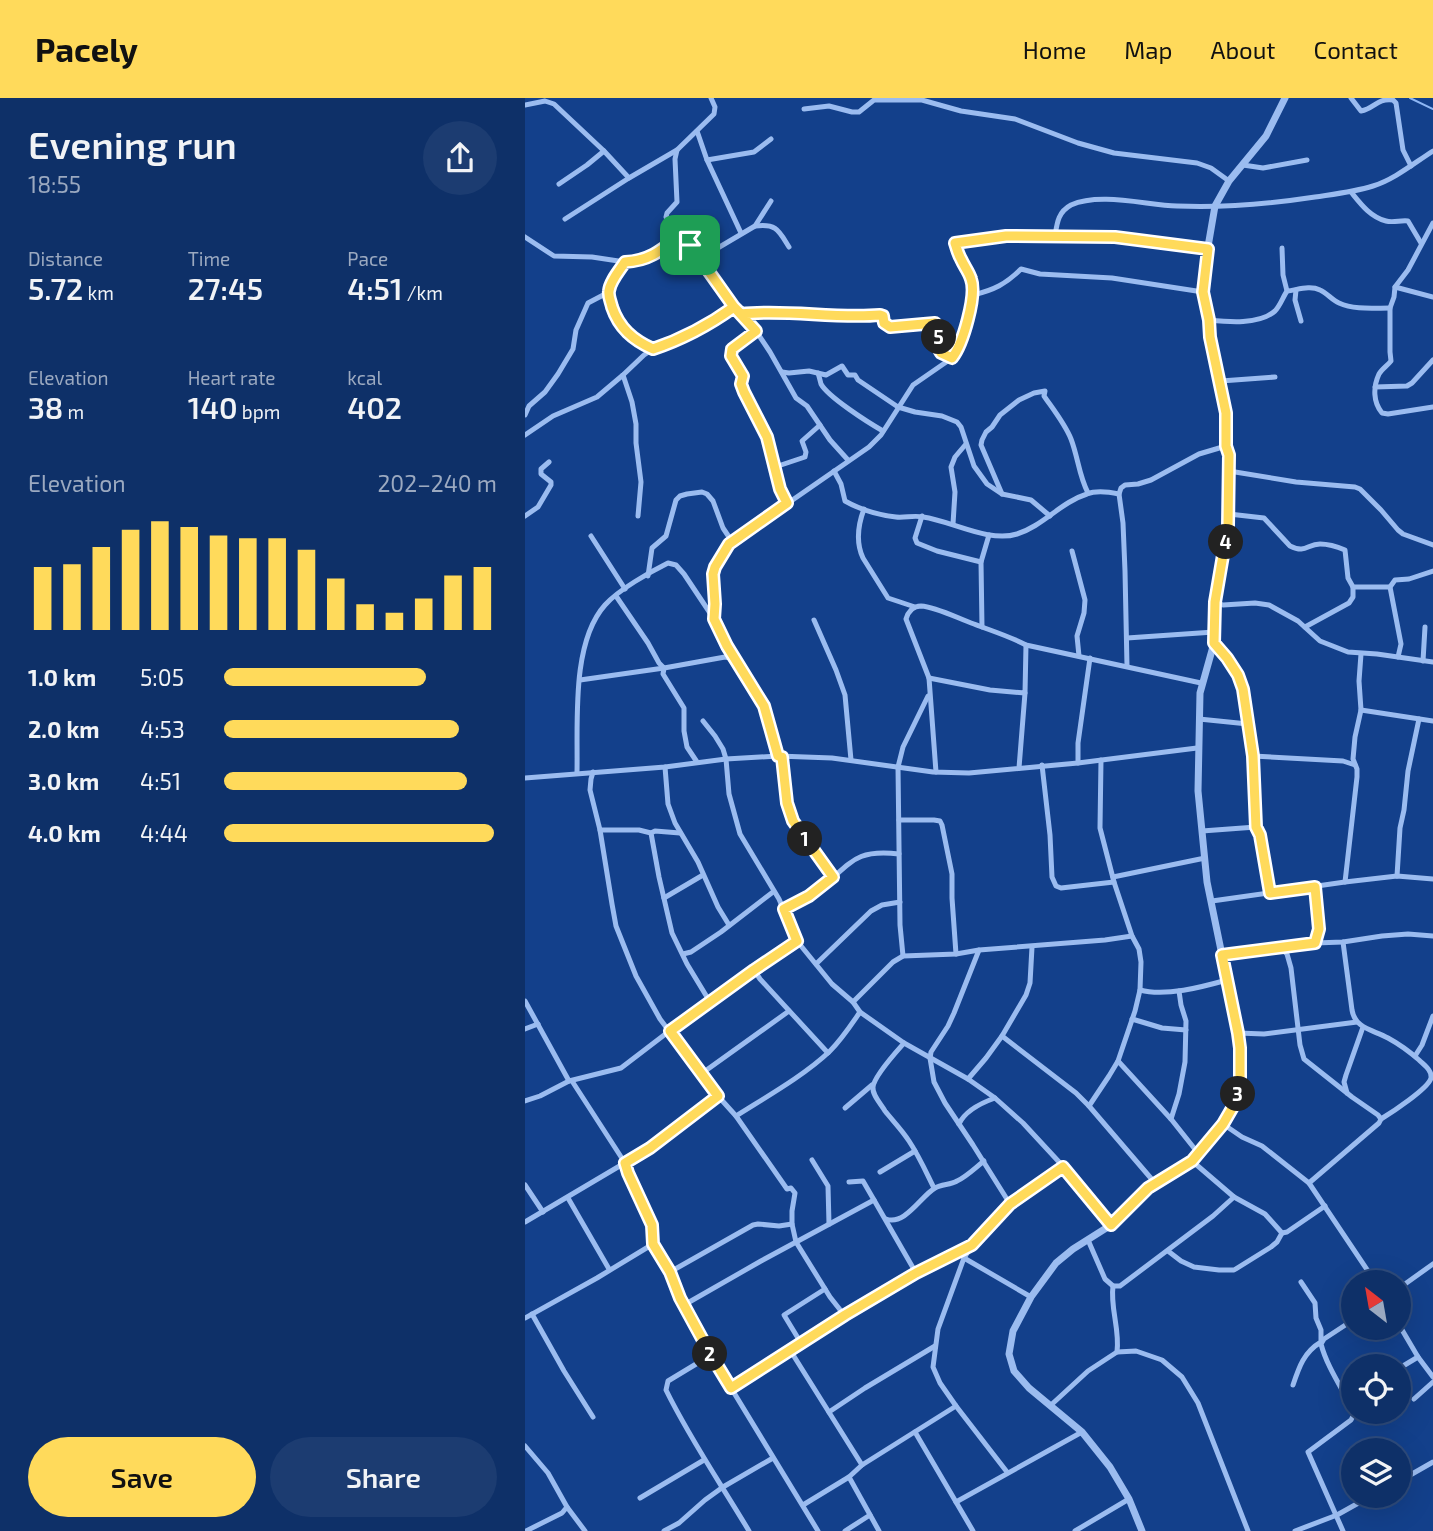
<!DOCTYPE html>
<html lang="en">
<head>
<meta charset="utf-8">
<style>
	body { margin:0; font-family:"Exo 2",sans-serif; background:#1c3c71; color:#f1f3f6; height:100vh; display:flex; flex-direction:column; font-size:26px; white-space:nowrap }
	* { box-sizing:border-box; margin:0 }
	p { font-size:23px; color:#9ba9c0 }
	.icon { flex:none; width:38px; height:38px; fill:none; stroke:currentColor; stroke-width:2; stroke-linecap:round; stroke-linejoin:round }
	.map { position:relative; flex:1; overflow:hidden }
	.side { display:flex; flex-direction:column; background:#0e3068; width:525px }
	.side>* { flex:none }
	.needle { width:46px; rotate:329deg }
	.controls { position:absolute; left:816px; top:1172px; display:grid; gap:14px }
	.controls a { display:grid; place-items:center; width:70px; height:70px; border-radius:50%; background:#0e3068; box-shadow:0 7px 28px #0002,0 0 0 2px #2e4b7c; font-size:35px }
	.pin { position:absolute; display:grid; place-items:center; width:60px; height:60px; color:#fff; margin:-30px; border-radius:14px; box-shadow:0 4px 10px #0006 }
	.km { position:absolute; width:35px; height:35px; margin:-18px; border-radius:50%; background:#222; color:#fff; font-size:19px; line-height:35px; text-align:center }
	.round { display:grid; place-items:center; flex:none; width:74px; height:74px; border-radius:37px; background:#1c3c71 }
	.headline { display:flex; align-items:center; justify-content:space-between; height:119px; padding:0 28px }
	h1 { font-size:38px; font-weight:600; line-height:52px }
	.stats { display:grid; grid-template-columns:repeat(3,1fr); gap:10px; height:119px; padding:7px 28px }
	.stats div { display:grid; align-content:center }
	.stats b { font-size:30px; font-weight:600 }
	.stats small { font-size:19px; font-weight:400 }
	.stats p { font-size:19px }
	.chart { height:196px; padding:14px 28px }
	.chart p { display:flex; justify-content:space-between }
	.chart svg { width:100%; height:126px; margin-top:7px; stroke:#ffda5b; stroke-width:6 }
	.cta { display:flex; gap:14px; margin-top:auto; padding:14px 28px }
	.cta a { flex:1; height:80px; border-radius:42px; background:#ffda5b; color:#111; font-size:28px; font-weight:600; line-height:80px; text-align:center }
	.cta a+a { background:#1c3c71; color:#f1f3f6 }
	ul { padding:0 28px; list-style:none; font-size:23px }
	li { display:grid; grid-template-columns:112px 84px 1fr; align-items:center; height:52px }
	li i { height:18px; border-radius:9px; background:#ffda5b }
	header { display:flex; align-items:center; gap:42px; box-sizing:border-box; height:98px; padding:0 35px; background:#ffda5b; color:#111 }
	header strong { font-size:33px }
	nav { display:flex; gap:38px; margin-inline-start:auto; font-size:24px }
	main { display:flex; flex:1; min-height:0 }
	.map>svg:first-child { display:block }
</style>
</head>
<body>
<header>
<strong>Pacely</strong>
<nav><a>Home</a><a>Map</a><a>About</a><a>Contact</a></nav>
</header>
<main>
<section class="side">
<div class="headline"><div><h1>Evening run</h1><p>18:55</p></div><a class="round"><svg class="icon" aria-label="share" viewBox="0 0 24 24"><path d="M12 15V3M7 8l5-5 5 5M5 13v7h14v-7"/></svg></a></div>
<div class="stats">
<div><p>Distance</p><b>5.72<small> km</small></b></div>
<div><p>Time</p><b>27:45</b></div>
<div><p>Pace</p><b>4:51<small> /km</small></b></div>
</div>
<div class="stats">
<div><p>Elevation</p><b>38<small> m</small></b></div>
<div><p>Heart rate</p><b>140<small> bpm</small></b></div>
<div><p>kcal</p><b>402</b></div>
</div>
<div class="chart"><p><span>Elevation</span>202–240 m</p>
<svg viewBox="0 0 160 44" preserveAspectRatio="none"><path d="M5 44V22M15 44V21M25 44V15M35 44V9M45 44V6M55 44V8M65 44V11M75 44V12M85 44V12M95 44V16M105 44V26M115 44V35M125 44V38M135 44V33M145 44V25M155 44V22"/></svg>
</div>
<ul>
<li><b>1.0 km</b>5:05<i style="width:74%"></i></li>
<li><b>2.0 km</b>4:53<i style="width:86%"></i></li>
<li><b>3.0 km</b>4:51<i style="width:89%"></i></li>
<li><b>4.0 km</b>4:44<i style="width:99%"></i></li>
</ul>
<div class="cta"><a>Save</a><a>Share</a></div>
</section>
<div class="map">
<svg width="908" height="1433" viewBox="0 0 908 1433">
	<rect width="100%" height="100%" fill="#13408b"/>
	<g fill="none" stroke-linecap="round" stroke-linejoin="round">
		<path stroke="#8db6f4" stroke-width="2" d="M885,0L908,11"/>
		<g stroke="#9bbcf0" stroke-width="5">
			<path d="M186,0L190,9L189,16L152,52L150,61L152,104L142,115L141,119L162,141L210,209L231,233L245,254L271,300L282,308L305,342L323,362"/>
			<path d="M826,0L836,13C850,10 852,0 868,2L871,5L878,52L886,68"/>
			<path d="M0,7L20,3L29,6L79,53L104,80"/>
			<path d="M279,11L304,8L327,14H334L349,2H397L436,13L490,21L553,45L589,55L672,65L686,70L704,83"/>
			<path d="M172,33L182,62L216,135"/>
			<path d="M182,62L229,54L246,41"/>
			<path d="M718,67L738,70L782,62"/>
			<path d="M34,86L62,67L79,53"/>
			<path d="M826,94C835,105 845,119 861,123C868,125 876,122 883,123L896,145"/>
			<path d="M40,121L104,80L152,52"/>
			<path d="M908,125L883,172L870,189L869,199L865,210V254L866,263C862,268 857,271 854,276C848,289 848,304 857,315L863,316L908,309"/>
			<path d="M230,128C252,125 254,133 264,149"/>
			<path d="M530,138C532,125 533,114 546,107C575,94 621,107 652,108C699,110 744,106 790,99C810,96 829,94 848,88C870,81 889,65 908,53"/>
			<path d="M0,139L29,158L67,159L100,164L119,162L135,154L157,136"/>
			<path d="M176,160L230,128L246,103"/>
			<path d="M100,164C94,172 85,183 84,193C83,199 86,204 87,209C94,230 108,242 128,251"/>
			<path d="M870,189L908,199"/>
			<path d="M771,192L770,202L776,223"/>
			<path d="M762,193C772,192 785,187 795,192C802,195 807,202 814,205C829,212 848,210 865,210"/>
			<path d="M448,197C469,192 481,186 496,171L515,176L587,180L678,194"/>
			<path d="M216,216C262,212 309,221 355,217L358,218L359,224L365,229L410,225C417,232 414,241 413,250L416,255L426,260"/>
			<path d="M684,222C703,224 734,227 750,213C755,208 758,199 762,193L758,177L757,150"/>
			<path d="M231,233L207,251L206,258L218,278L216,286L219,294L242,339L255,391L262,405"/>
			<path d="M257,274L264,275L284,273L301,277L317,268L323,277H330L333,282L373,309L390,314L417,318L432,324L436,329L449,368L462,386L477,396L506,402L525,418"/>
			<path d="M293,275C294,278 295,282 296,286C303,299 344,325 358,333"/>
			<path d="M98,277L107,304L111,326V345L116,384L113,418"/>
			<path d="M696,283L750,279"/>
			<path d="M850,289L882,288L887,285L908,262"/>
			<path d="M0,317L4,308L20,294L33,276L48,251L51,232L63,205L84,194"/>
			<path d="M0,337L28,318L72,299L98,277L119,257L128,251L159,240L190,223L210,209"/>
			<path d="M250,369L280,359L281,354L277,343L295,327"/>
			<path d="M309,373L316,386L320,403C334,411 354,417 371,419C380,420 389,417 398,419C427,423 464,445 492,436C518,428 536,404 562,396C572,392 584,394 594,396"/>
			<path d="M704,373L771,384L830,389L835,391L856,412L873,432L878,436L908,447"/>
			<path d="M477,396L456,347L457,342L461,334L467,329L475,317L494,302L509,295L520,293L519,298C528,311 540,326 546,341C553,359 554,378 563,395"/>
			<path d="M339,411C333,427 331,445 338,460L363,500L390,509"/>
			<path d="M704,416L739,420L765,448C781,456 782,446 795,446C803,446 813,449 820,452L823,480L828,489H865"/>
			<path d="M0,418L13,409L26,387V384L16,376V371L24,364"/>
			<path d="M397,418L390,440L392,445L412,453L456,464"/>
			<path d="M428,426L430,394L426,369L430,359L441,346"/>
			<path d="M66,438L100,491"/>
			<path d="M547,453L560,502L559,515L552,538L554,558"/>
			<path d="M123,478L127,450L141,438L151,402L155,398L162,396L177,394L182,396L188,403L198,430L204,439V446"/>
			<path d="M91,498L123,545L134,565L139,570L200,559L210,561"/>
			<path d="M690,504L698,507L730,505L744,507L773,523L795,543L823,554L852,556L908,564"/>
			<path d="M189,521L190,506L188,476L190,469L204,446L344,349L356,337L388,287L427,260C438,246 451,197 446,181C444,174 439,168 435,161C433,156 432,151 430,145C515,131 598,140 683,151"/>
			<path d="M289,522L311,572L320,597L326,662"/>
			<path d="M457,529L456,464L464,437"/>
			<path d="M780,529L824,505L828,499V489"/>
			<path d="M602,540L689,534"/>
			<path d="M689,545L702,560L713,577L718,591L728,658L731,729L735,737L745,795"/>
			<path d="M873,559L876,546L865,489L870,482L884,481L908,473"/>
			<path d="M898,563L900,529"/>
			<path d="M602,568L600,473L598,425L594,396L596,390L600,387L613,386L626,382L674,356L701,348"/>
			<path d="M404,580L465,592L500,595L501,547"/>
			<path d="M55,582L139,570L138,576L159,610V633L162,649L172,664"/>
			<path d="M836,612L908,623"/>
			<path d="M674,621L723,626"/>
			<path d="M178,623L190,638L198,651L201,661L204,696L215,736L254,801L272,843L307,886L328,904L335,914L379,945L443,981L470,1000L498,1025L547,1078L586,1127"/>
			<path d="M728,658L818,663L830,667"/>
			<path d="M257,659L262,705L268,723L308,779"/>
			<path d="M553,665V645L565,560"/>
			<path d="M517,667L525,737L527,779L531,788L536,790L589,784"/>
			<path d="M140,669L143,706L150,725L173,764L193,809L204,827"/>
			<path d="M494,670L500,595"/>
			<path d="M52,674C53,625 46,545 80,507C93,492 125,474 143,465L151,467L159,476L189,521L202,548L234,597L239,608L253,658"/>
			<path d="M68,674L66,681L65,692L75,732L87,806L91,828L111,878L135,921L193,998L211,1018L262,1091L266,1090L270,1095L267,1113V1126L271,1144L305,1199L320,1218"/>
			<path d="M411,674L404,580L381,521C383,514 388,508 396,508C412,509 434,521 449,526C467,533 484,538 501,547L676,585"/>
			<path d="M0,680L140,669L201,661L253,658L307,660L408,674L444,675L553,665L672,650"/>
			<path d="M374,722H409L415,723L417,727L427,776V800L431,856"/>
			<path d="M75,732H114L126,735"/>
			<path d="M677,733L731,729"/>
			<path d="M155,735L130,733L126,735L134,779L147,835L162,866L185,904"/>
			<path d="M872,778L875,730L879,712L883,673L894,621"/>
			<path d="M588,779L680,760"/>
			<path d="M820,784L832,679V671L828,661L830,639L836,612L834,583L836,556"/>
			<path d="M139,800L178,777"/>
			<path d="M687,803L820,784L872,778L908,781"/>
			<path d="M259,812C272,805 286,798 297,789C327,764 331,751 374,756"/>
			<path d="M818,844L827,912C830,931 849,932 863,940C874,946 885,954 894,962C899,967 907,972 906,980C904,990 866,1015 856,1021"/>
			<path d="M790,845L794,831L790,789"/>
			<path d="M756,850L762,856L766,870L775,947L779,961L827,999L853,1017L856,1021L854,1025L784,1085"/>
			<path d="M454,852L429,915L423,928L406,954L405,960L409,984L420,1005L448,1047L485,1106"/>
			<path d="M158,856L166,854L196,834L248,794"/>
			<path d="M697,857L790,845L818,844L857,838L883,836L908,838"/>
			<path d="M378,858L375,827L373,669L378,649L403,598"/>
			<path d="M291,866L346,813L357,807L375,804"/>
			<path d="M229,872L235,881L303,955"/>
			<path d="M615,892C640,899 677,889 702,882"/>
			<path d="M0,903L44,983"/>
			<path d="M328,904L368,864L378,858L431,856L454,852L580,842L607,838"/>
			<path d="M607,921L637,930L661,932"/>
			<path d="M0,931L13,926"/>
			<path d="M713,935L739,936L832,924"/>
			<path d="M477,938L551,995L564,1008L630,1085"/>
			<path d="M379,945C371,954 349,978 348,989C347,997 356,1006 360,1013C368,1023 377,1032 384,1043C394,1058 401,1074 409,1090"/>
			<path d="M890,958L897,947L908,918"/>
			<path d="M593,963L646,1021L673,1055"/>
			<path d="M176,976L264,913"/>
			<path d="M443,981L461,960L477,938L501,897L505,885L507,849"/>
			<path d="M822,995L819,984L821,977L838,929"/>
			<path d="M0,1003L15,998L44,983L96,970L164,918L272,843"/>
			<path d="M564,1008L584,978L593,963L610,913L615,892L616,864L614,851L607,838L589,784L575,730L576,662"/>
			<path d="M320,1010L347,987"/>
			<path d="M211,1018C241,999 280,977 305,953C317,941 326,927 335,914"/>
			<path d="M646,1021L654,996L660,964L661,923L656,907L654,893"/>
			<path d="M434,1026C440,1013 456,1005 470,1000"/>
			<path d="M698,1026L717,1039L737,1048L784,1085L851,1185"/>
			<path d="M287,1062L303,1088L304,1126"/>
			<path d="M667,1063L709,1099L740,1116L757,1135L762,1134L800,1108"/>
			<path d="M355,1074L390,1053"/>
			<path d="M324,1084L338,1083L349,1102"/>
			<path d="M0,1087L18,1114"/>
			<path d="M43,1100L84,1171"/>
			<path d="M361,1121C380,1128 396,1098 410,1090C417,1086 425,1087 432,1083C441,1079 450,1070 459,1063"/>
			<path d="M0,1124L125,1050L193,998"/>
			<path d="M563,1142L580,1181L588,1188H595L688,1118L709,1099"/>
			<path d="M128,1146L145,1174L155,1200L186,1257L293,1433"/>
			<path d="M643,1153L656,1163L669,1169L694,1172H709L746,1149L752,1144L757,1135"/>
			<path d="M439,1160L506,1199"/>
			<path d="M145,1174L228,1127L233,1126L254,1128L267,1126"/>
			<path d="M588,1188C585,1210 595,1231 592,1254"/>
			<path d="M873,1191L908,1166"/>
			<path d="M159,1207L236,1163L349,1102L391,1175"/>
			<path d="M7,1216L39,1273L68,1319"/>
			<path d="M0,1220L72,1180L128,1146L127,1127L103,1075L100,1065L47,983"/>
			<path d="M828,1222L799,1241L796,1246C802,1269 817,1290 828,1312"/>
			<path d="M873,1225L893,1259L908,1279"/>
			<path d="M276,1245L259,1217L300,1191"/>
			<path d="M265,1252L337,1367"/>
			<path d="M186,1257L143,1283L141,1292C165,1341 196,1386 224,1433"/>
			<path d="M873,1271L893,1259"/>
			<path d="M768,1287C774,1269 779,1254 796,1244V1232L791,1220L790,1205L776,1184"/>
			<path d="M206,1290L320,1218L391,1175L444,1149"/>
			<path d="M889,1301L908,1284"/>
			<path d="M526,1307L563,1273L592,1254L611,1253L637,1262L657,1279L673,1305L723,1433"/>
			<path d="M304,1314L340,1290L410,1248"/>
			<path d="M390,1334L448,1433"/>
			<path d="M0,1348L23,1375L42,1409L60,1433"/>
			<path d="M482,1374L431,1308L415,1285L408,1269L413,1231L439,1160C462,1120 502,1095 538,1069"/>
			<path d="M324,1379L354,1433"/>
			<path d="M873,1384L908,1364"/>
			<path d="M115,1400L179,1362"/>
			<path d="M431,1404L557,1334"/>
			<path d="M278,1407L324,1379L337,1367L431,1308"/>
			<path d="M1,1433L37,1415L42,1409"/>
			<path d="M139,1433L154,1425L180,1402L198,1389L248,1360"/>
			<path d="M320,1433L345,1417"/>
			<path d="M550,1433L604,1401"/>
			<path d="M770,1433L812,1417L846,1398"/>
			<path d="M818,1433L783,1354L826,1322L828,1318V1314"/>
		</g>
		<path stroke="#9bbcf0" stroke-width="7" d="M617,1433L604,1401L585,1369L557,1334L504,1290L489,1273L484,1256L488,1233L506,1199L531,1165L548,1151L586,1127L630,1085L667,1063L698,1026L709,1007L715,989L716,974L713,935L682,784L673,693L675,595L689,545L690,504L700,450L704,416L702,389L704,357L701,348V315L694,275L685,239L684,222L678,194L679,172L690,108L704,83L741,38L760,0"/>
	</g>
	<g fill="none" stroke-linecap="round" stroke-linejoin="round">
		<defs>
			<path id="route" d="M165,147L209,209L231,233L207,251L206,258L218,278L216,286L219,294L242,339L255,391L262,405L204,446L190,469L188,476L190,506L189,521L202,548L239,608L253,658L257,659L262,705L268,723L308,779L284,798L259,811L272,843L229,872L145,933L193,998L125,1050L100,1065L103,1075L127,1127L128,1146L145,1174L155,1200L186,1257L206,1290L320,1217L391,1175L447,1147L485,1106L538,1069L586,1127L623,1090L667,1063L698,1026L709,1007L715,989V950L713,935L697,857L790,845L794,831L790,789L745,795L735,737L731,729L728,658L718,591L713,577L702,560L689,545L690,504L703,428L704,357L701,348V315L685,239L684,222L678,194L683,151L590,139L481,138L430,145C432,151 433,156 436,161C439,168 444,174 446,181C452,197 438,246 427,260L416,255L413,250C414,241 417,232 410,225L365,229L359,225L358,218L355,217C309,221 262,211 216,216L209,209C184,227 158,241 128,251C108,242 94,230 87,209C86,204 83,198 84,193C85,183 95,172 100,164C125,163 138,151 157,136L165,147"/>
		</defs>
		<use href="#route" stroke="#fff" stroke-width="14"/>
		<use href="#route" stroke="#ffda5b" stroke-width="9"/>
	</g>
</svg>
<div class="controls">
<a><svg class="needle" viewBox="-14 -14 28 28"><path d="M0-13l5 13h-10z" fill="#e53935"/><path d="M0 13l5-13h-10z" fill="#9ba9c0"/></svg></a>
<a><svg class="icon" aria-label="locate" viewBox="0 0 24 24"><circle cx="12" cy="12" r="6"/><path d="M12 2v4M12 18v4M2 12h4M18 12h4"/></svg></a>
<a><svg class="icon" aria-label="layers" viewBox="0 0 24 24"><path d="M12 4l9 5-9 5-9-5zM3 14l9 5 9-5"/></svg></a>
</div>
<div class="pin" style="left:165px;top:147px;background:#1e9e55"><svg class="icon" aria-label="arrive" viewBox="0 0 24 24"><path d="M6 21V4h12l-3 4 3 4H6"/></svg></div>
<b class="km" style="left:280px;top:741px">1</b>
<b class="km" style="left:185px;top:1256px">2</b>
<b class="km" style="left:713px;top:996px">3</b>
<b class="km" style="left:701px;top:444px">4</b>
<b class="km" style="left:414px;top:239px">5</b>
</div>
</main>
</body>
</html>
